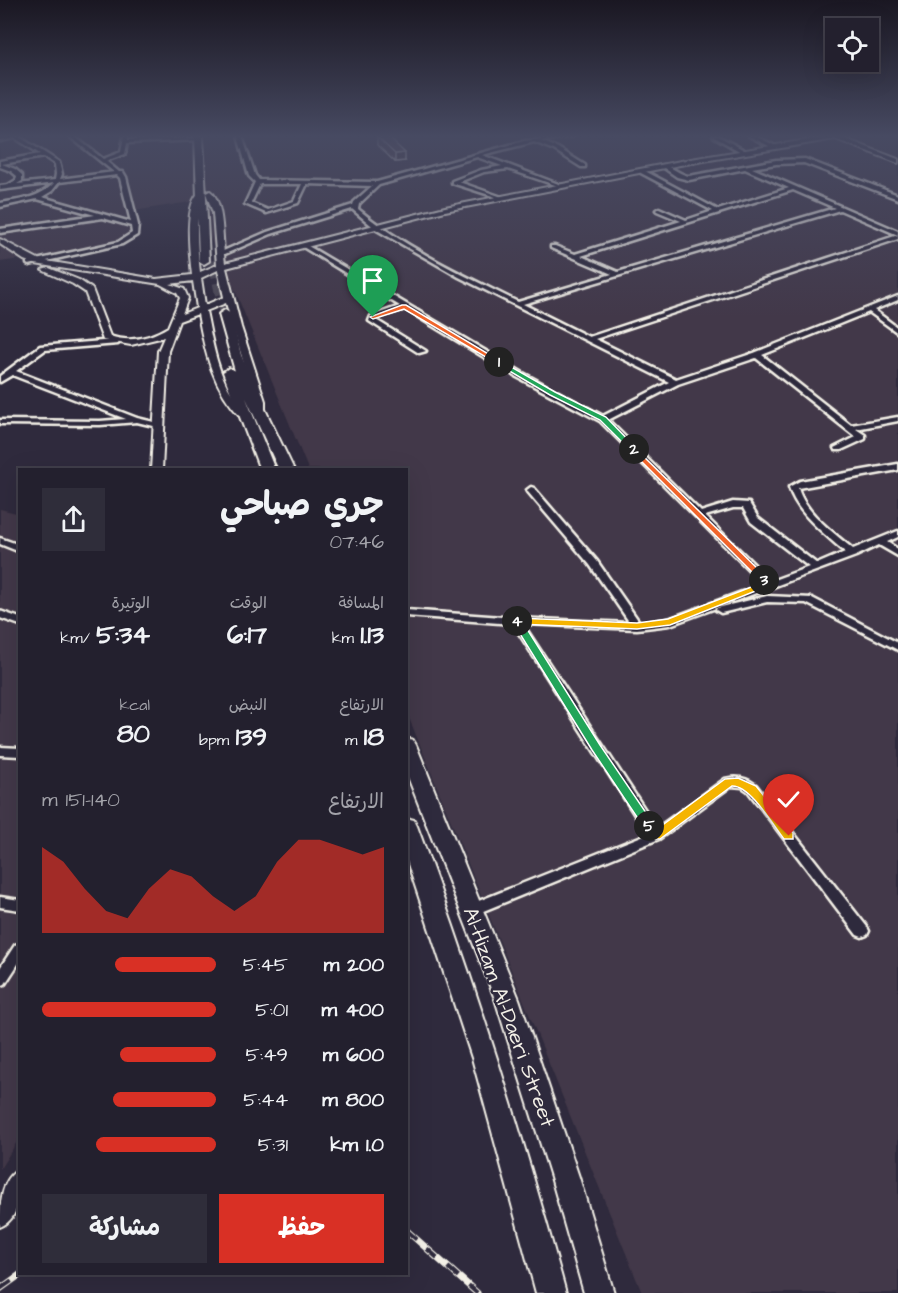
<!DOCTYPE html>
<html lang="ar">
<head>
<meta charset="utf-8">
<style>
	body { margin:0; font-family:"Architects Daughter","Playpen Sans Arabic",sans-serif; background:#2f2d3a; color:#f1f3f6; direction:rtl; height:100vh; display:flex; flex-direction:column; font-size:22px; white-space:nowrap }
	* { box-sizing:border-box; margin:0 }
	p { font-size:20px; color:#a3a3aa }
	.icon { flex:none; width:33px; height:33px; fill:none; stroke:currentColor; stroke-width:2; stroke-linecap:round; stroke-linejoin:round }
	.map { position:relative; flex:1; overflow:hidden; direction:ltr }
	.drawer { position:absolute; left:18px; top:468px; width:390px; height:807px; display:flex; flex-direction:column; background:#23202e; border-radius:0px; box-shadow:0 6px 24px #0002,0 0 0 2px #403e4a; direction:rtl }
	.drawer>* { flex:none }
	.controls { position:absolute; left:825px; top:18px; display:grid; gap:12px }
	.controls a { display:grid; place-items:center; width:54px; height:54px; border-radius:0px; background:#23202e; box-shadow:0 6px 24px #0002,0 0 0 2px #403e4a; font-size:30px }
	.pin { position:absolute; display:grid; place-items:center; width:51px; height:51px; color:#fff; margin:-62px -26px; border-radius:50% 50% 50% 0; rotate:-45deg; box-shadow:0 0 6px #0007 }
	.pin .icon { rotate:45deg }
	.km { position:absolute; width:30px; height:30px; margin:-15px; border-radius:50%; background:#222; color:#fff; font-size:16px; line-height:30px; text-align:center }
	.round { display:grid; place-items:center; flex:none; width:63px; height:63px; border-radius:0px; background:#2f2d3a }
	.overview { display:flex; align-items:center; justify-content:space-between; height:102px; padding:0 24px }
	h1 { font-size:33px; font-weight:700; line-height:45px }
	.stats { display:grid; grid-template-columns:repeat(3,1fr); gap:9px; height:102px; padding:6px 24px }
	.stats div { display:grid; align-content:center }
	.stats b { font-size:26px; font-weight:700 }
	.stats small { font-size:16px; font-weight:400 }
	.stats p { font-size:16px }
	.chart { height:168px; padding:12px 24px }
	.chart p { display:flex; justify-content:space-between }
	.chart svg { width:100%; height:108px; margin-top:6px; fill:#d93025; opacity:.7 }
	.action { display:flex; gap:12px; margin-top:auto; padding:12px 24px }
	.action a { flex:1; height:69px; border-radius:0px; background:#d93025; color:#fff; font-size:24px; font-weight:700; line-height:69px; text-align:center }
	.action a+a { background:#2f2d3a; color:#f1f3f6 }
	ul { padding:0 24px; list-style:none; font-size:20px }
	li { display:grid; grid-template-columns:96px 72px 1fr; align-items:center; height:45px }
	li i { height:15px; border-radius:8px; background:#d93025 }
	.map>svg:first-child { display:block }
</style>
</head>
<body>
<div class="map">
<svg width="898" height="1293" viewBox="0 0 898 1293">
	<rect width="100%" height="100%" fill="#2f2a3d"/>
	<filter id="ink" filterUnits="userSpaceOnUse"><feTurbulence type="fractalNoise" baseFrequency=".0167" numOctaves="2"/><feDisplacementMap in="SourceGraphic" scale="12" xChannelSelector="R" yChannelSelector="G"/><feConvolveMatrix kernelMatrix="1 2 1 2 8 2 1 2 1" color-interpolation-filters="sRGB"/></filter>
	<g filter="url(#ink)">
		<g fill="#423848">
			<path d="M0,136H898V1293H642L407,713L406,470L308,469L225,266L190,202L134,211L133,231L103,247L0,262Z"/>
			<path d="M0,509L20,514V1137L0,1169Z"/>
		</g>
		<g fill="none" stroke-linecap="round" stroke-linejoin="round">
			<path stroke="#4d4857" stroke-width="10" stroke-dasharray="10 4.5" stroke-linecap="butt" d="M214,260L215,267"/>
			<path stroke="#4d4857" stroke-width="12" stroke-dasharray="12 6" stroke-linecap="butt" d="M215,265L225,314"/>
			<defs>
				<g id="minor">
					<path d="M11,136H18L59,162L62,174L60,179L114,172L69,136H74L103,159L121,152L124,136H128V140L199,138L201,139L199,140L127,143L125,154L106,161L119,172H123L126,177L138,225L137,235L122,244L29,265L27,264V262L118,242L132,233L131,226L103,218L0,233V229L95,215L37,199L0,207V203C19,200 40,198 54,183L0,190V186L8,185L16,180L17,176L11,171L0,167V161L40,154L15,138L0,141V139ZM44,157L55,164L56,174L55,180L17,184L22,181V175L15,169L2,164ZM117,175L120,178L131,222L42,197L52,191L59,182Z"/>
					<path d="M238,136H242L255,175L259,180L377,182L524,141L573,136L541,141L558,148L585,165V167H581L554,150L534,142L482,155L561,185V187L508,169L484,172L459,182L502,197V199L452,183V181L481,170L502,166L477,157L379,185L359,204L358,209C405,248 463,275 518,302L612,274L551,248V246H555L575,254L681,221L657,211L656,210L659,208L686,220L713,211L641,173V171H645L718,210L789,188L745,169L689,180L677,177L664,168V166C672,166 680,175 689,176L776,160L805,159L898,195V199L804,163L776,164L752,168L898,231V235L840,210L523,304L589,337L898,235V239L595,339L676,379L754,353L898,296V300L874,310L898,328V333L869,312L762,355L851,425L898,417V421L856,429L865,435V439L841,450H835L834,448L856,437L756,358L678,384L608,420L701,512L733,502L749,503L758,518L817,564L845,552C825,534 797,514 789,487L800,481L898,464V470L798,488C805,513 834,533 853,549L898,531V537L887,542L898,549V556L879,545L856,556L670,625L637,629L523,624L657,828L725,779C736,776 747,778 756,785L867,927L869,931L867,935L862,937L857,935L748,791L742,787L731,786L659,839L476,914L471,915L466,914L464,910L466,906L647,834L513,624L406,616V610L516,618L630,623L590,565L528,492L527,490L531,487L534,488L597,561L640,623L668,619L763,584L600,421L517,377L405,309L376,318V320L426,351L419,353L369,321L371,316L400,306L303,247L308,246L523,373L603,416L669,382L459,277L377,230L352,209L271,234L225,254H221V252L267,232L353,205L354,202L372,186L307,184L298,203L266,213L245,204L255,182L249,176ZM260,184H302L294,201L268,210L251,203ZM793,190L835,208L618,272L581,256ZM733,508H743L751,522L809,567L771,581L705,516Z"/>
					<path d="M713,136H718L746,151L741,152Z"/>
					<path d="M749,136H755L776,146L771,147Z"/>
					<path d="M115,340L119,342L118,344L45,350L16,371L137,418L162,424V428L137,422L100,425L0,424V420L100,421L126,419L12,375L0,382V376L40,346Z"/>
					<path d="M0,538L20,545V552L0,544Z"/>
					<path d="M767,596L812,598L898,643V650L806,603L767,602L721,613L716,610L717,608Z"/>
					<path d="M0,611L20,618V625L0,618Z"/>
					<path d="M0,747L20,748V756L0,755Z"/>
					<path d="M0,897L20,900V910L0,907Z"/>
					<path d="M20,943V961L5,984L0,986V968L15,945Z"/>
				</g>
				<g id="tertiary">
					<path d="M830,136H838L898,159V163L835,139L680,165L445,211L226,268L241,327L265,401V409L260,412L255,409V401L226,303L206,311C212,339 216,370 232,394C238,402 245,409 251,416L250,418H242C213,389 205,353 198,314L179,321L168,351L162,470H151L158,351L164,337L131,345L103,340L85,292L73,284L42,270L49,268L79,280L92,289L110,336C130,343 150,338 168,327L180,298L177,293L160,284L35,264L24,260L0,244V239L40,260L156,279L192,275C190,256 183,204 200,192L204,194C194,219 197,246 200,272L217,265L213,213L206,193L210,191C225,201 222,245 225,263L445,207L691,159ZM218,270L224,297L205,305L201,278ZM193,281L197,308L182,314L188,298L184,289L170,284Z"/>
					<path d="M20,1169C20,1189 22,1218 0,1227C0,1207 0,1178 20,1169Z"/>
				</g>
				<g id="trunk">
					<path d="M195,136H203L209,261L204,264L199,261Z"/>
					<path d="M225,310L231,314L241,355L253,384L294,470H279L246,398L275,470H260L223,372L229,368L235,371L219,314Z"/>
					<path d="M406,738L413,740L416,745L519,999L579,1177L614,1293H584L551,1177L495,999L406,772Z"/>
					<path d="M406,818L414,820L417,826C474,979 523,1135 566,1293H536L472,1058L406,858Z"/>
				</g>
			</defs>
			<use href="#minor" stroke="#f4f1e8" stroke-width="5"/>
			<use href="#tertiary" stroke="#f4f1e8" stroke-width="4"/>
			<use href="#trunk" stroke="#f4f1e8" stroke-width="4"/>
			<use href="#minor" fill="#2f2a3d" fill-rule="evenodd"/>
			<use href="#tertiary" fill="#2f2a3d" fill-rule="evenodd"/>
			<use href="#trunk" fill="#2f2a3d" fill-rule="evenodd"/>
			<defs>
				<g id="rail">
					<path d="M406,1230L477,1293"/>
					<path d="M0,1289L21,1274"/>
				</g>
			</defs>
			<use href="#rail" stroke="#f4f1e8" stroke-width="7"/>
			<use href="#rail" stroke="#2f2a3d" stroke-width="4.5" stroke-dasharray="14" stroke-linecap="butt"/>
		</g>
		<path fill="#5f4b53" stroke="#f4f1e8" stroke-width="1.5" d="M377,137L405,161L395,162L377,145Z"/>
		<path fill="#4e3d44" stroke="#f4f1e8" stroke-width="1.5" d="M405,153V161L395,162V154Z"/>
		<path fill="#6f5761" stroke="#f4f1e8" stroke-width="1.5" d="M378,136H387L405,153L395,154L377,137Z"/>
	</g>
	<linearGradient id="sky" x2="0" y2="1"><stop stop-color="#1a1722"/><stop offset="0.43" stop-color="#474a62"/><stop offset="1" stop-color="#474a62" stop-opacity="0"/></linearGradient>
	<rect width="898" height="317" fill="url(#sky)"/>
	<path fill="#f0652b" stroke="#fff" stroke-width="1.5" d="M402,305H406L502,362L496,363L404,309L373,319L370,317Z"/>
	<path fill="#22a559" stroke="#fff" stroke-width="1.5" d="M496,361H501L555,392L606,417L637,449L631,451L600,420L550,395L496,363Z"/>
	<path fill="#f0652b" stroke="#fff" stroke-width="1.5" d="M634,447L767,578V581H761L631,451L630,449Z"/>
	<path fill="#f5b400" stroke="#fff" stroke-width="1.5" d="M761,578H767L773,584L670,625L637,629L517,624L512,621L517,618L637,623L668,619L762,583L759,580Z"/>
	<path fill="#22a559" stroke="#fff" stroke-width="1.5" d="M517,618L522,621L600,745L653,823V829H645L592,750L512,621Z"/>
	<path fill="#f5b400" stroke="#fff" stroke-width="1.5" d="M738,778L756,786L793,833V839H784C773,825 750,785 732,786L660,839H651L643,826L649,822L657,829L725,779Z"/>
	<g text-anchor="middle" dominant-baseline="central" stroke-width="5" stroke-linejoin="round" paint-order="stroke">
		<g font-size="21" fill="#f4f1e8" stroke="#2f2a3d">
			<text transform="translate(509 1017) rotate(70)">Al-Hizam Al-Daeri Street</text>
		</g>
	</g>
</svg>
<div class="controls">
<a><svg class="icon" aria-label="locate" viewBox="0 0 24 24"><circle cx="12" cy="12" r="6"/><path d="M12 2v4M12 18v4M2 12h4M18 12h4"/></svg></a>
</div>
<div class="pin" style="left:373px;top:317px;background:#1e9e55"><svg class="icon" aria-label="arrive" viewBox="0 0 24 24"><path d="M6 21V4h12l-3 4 3 4H6"/></svg></div>
<div class="pin" style="left:789px;top:836px;background:#d93025"><svg class="icon" aria-label="check" viewBox="0 0 24 24"><path d="M5 12l5 5 9-10"/></svg></div>
<b class="km" style="left:499px;top:362px">1</b>
<b class="km" style="left:634px;top:449px">2</b>
<b class="km" style="left:764px;top:580px">3</b>
<b class="km" style="left:517px;top:621px">4</b>
<b class="km" style="left:649px;top:826px">5</b>
<section class="drawer">
<div class="overview"><div><h1>جري صباحي</h1><p>07:46</p></div><a class="round"><svg class="icon" aria-label="share" viewBox="0 0 24 24"><path d="M12 15V3M7 8l5-5 5 5M5 13v7h14v-7"/></svg></a></div>
<div class="stats">
<div><p>المسافة</p><b>1.13<small> km</small></b></div>
<div><p>الوقت</p><b>6:17</b></div>
<div><p>الوتيرة</p><b>5:34<small> /km</small></b></div>
</div>
<div class="stats">
<div><p>الارتفاع</p><b>18<small> m</small></b></div>
<div><p>النبض</p><b>139<small> bpm</small></b></div>
<div><p>kcal</p><b>80</b></div>
</div>
<div class="chart"><p><span>الارتفاع</span>140–151 m</p>
<svg viewBox="0 0 160 44" preserveAspectRatio="none"><path d="M0 44V9L10 15L20 26L30 35L40 38L50 26L60 18L70 21L80 29L90 35L100 29L110 15L120 6L130 6L140 9L150 12L160 9V44z"/></svg>
</div>
<ul>
<li><b>200 m</b>5:45<i style="width:58%"></i></li>
<li><b>400 m</b>5:01<i style="width:100%"></i></li>
<li><b>600 m</b>5:49<i style="width:55%"></i></li>
<li><b>800 m</b>5:44<i style="width:59%"></i></li>
<li><b>1.0 km</b>5:31<i style="width:69%"></i></li>
</ul>
<div class="action"><a>حفظ</a><a>مشاركة</a></div>
</section>
</div>
</body>
</html>
